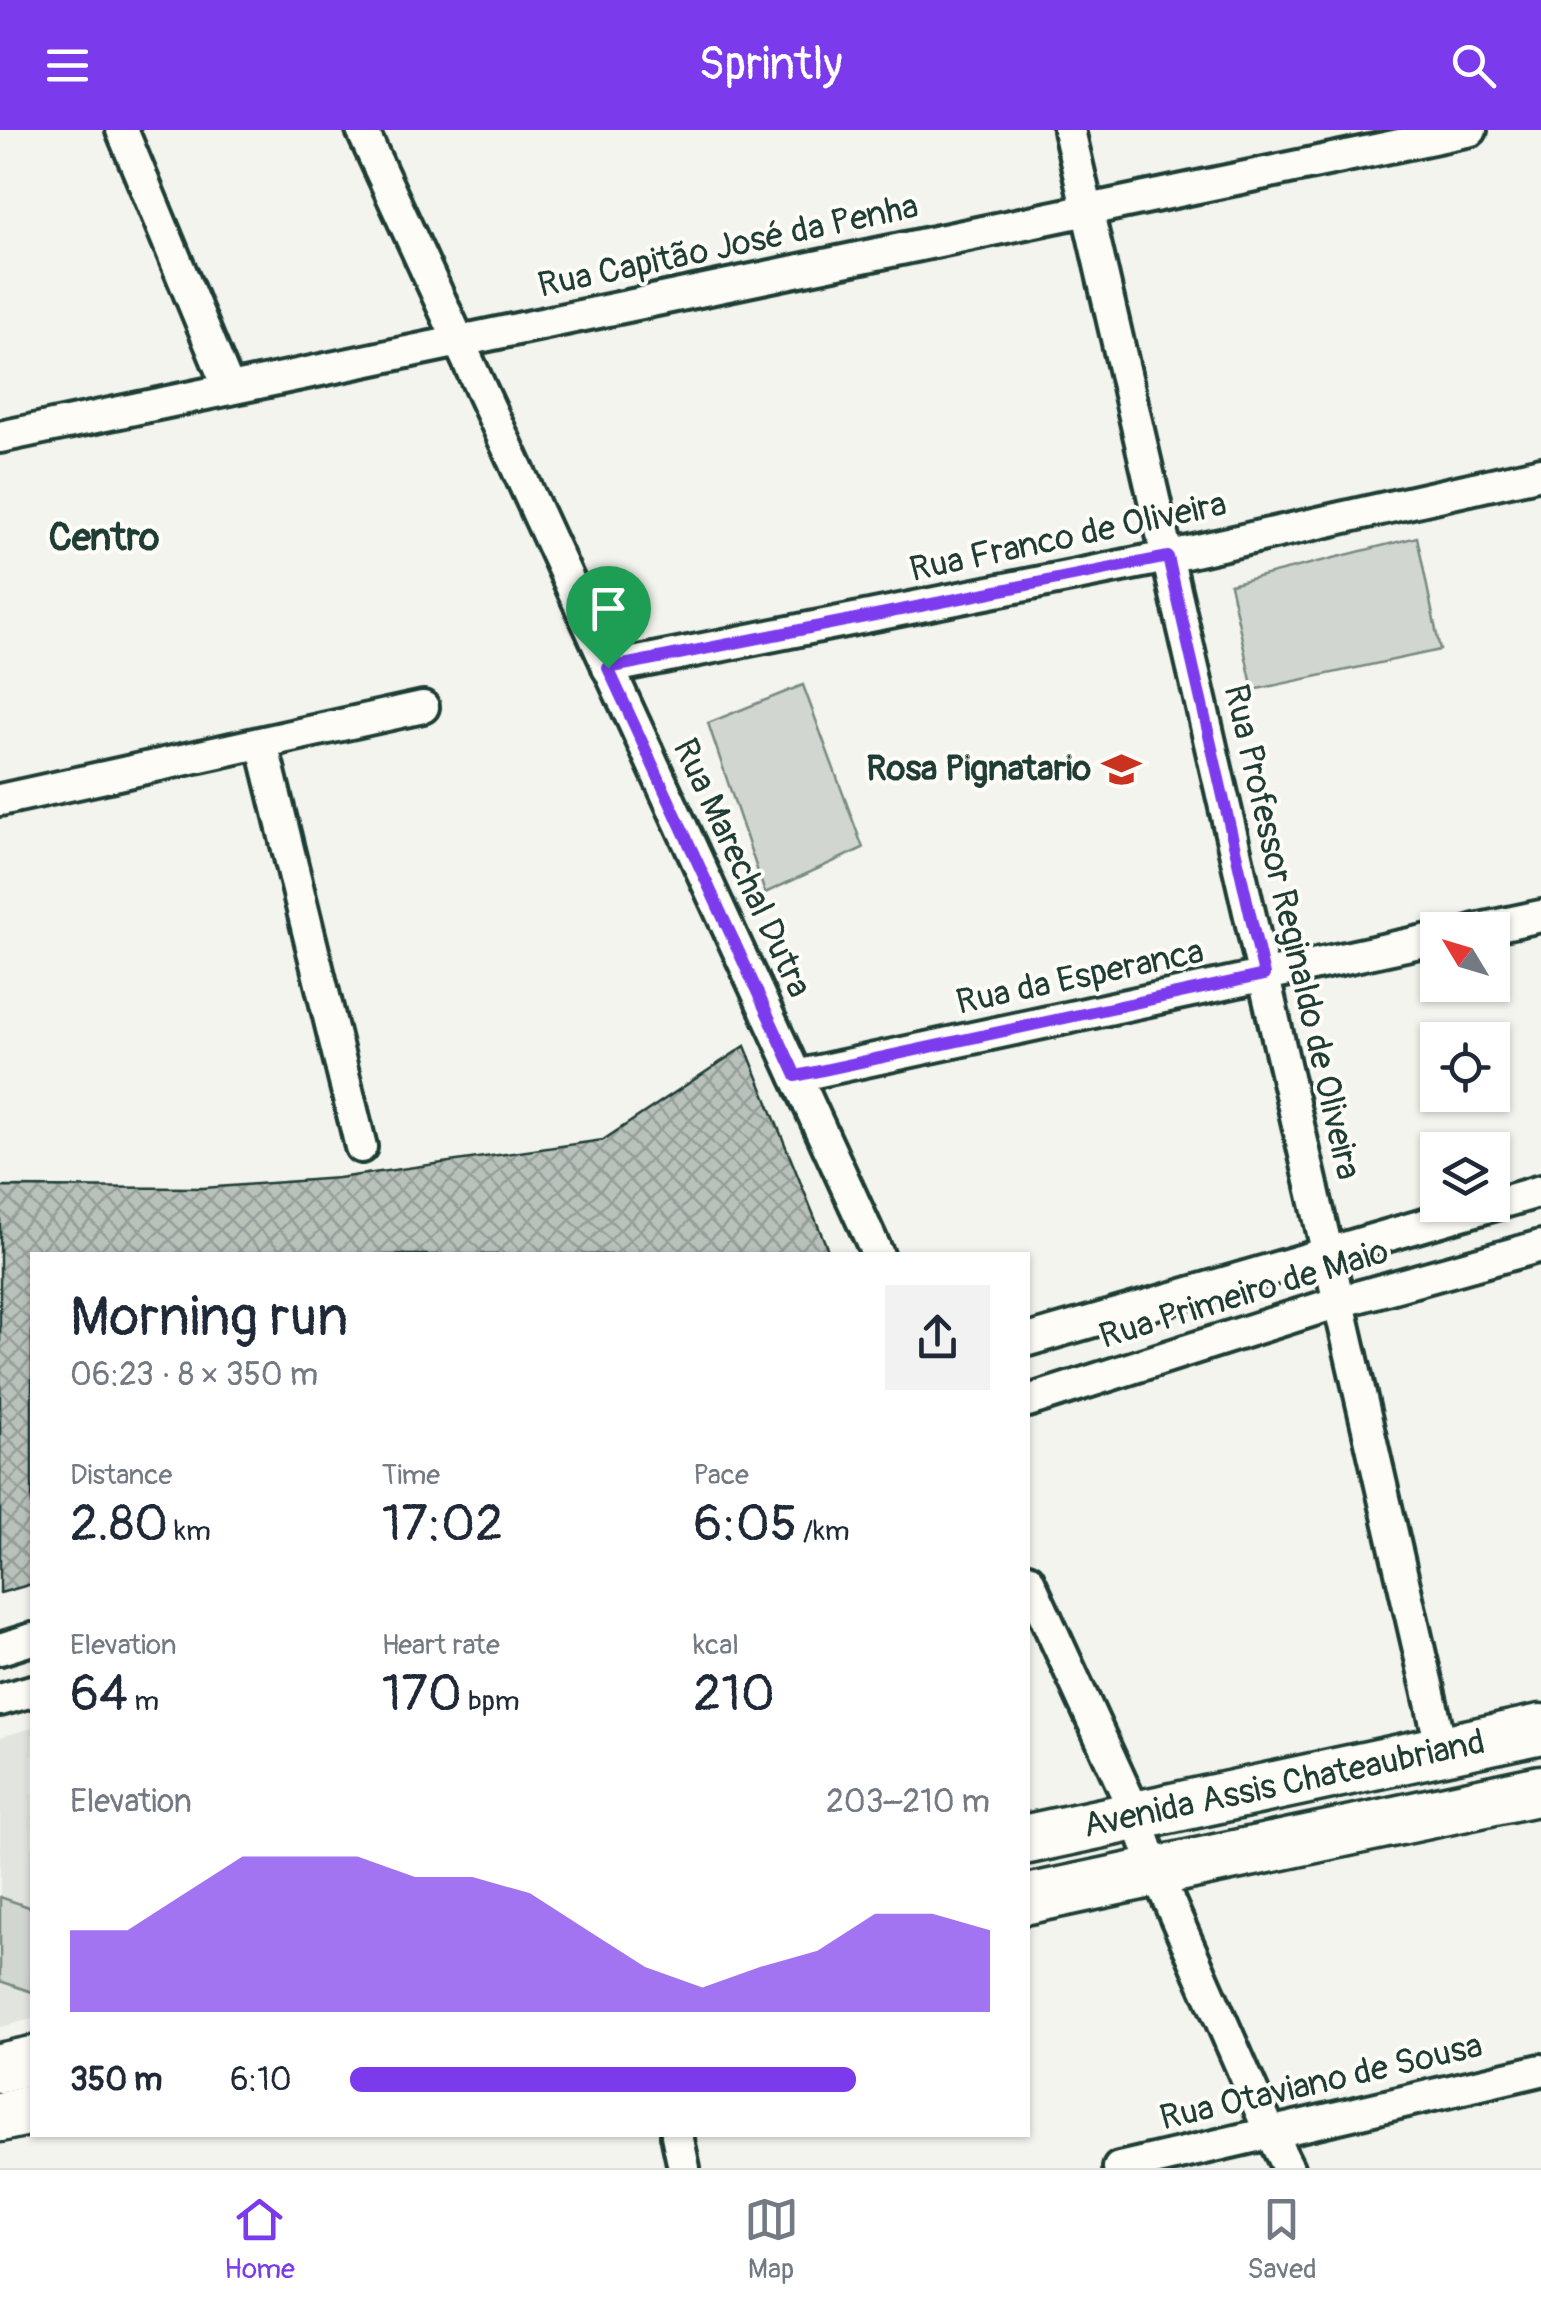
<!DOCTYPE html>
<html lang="en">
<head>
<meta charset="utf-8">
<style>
	body { margin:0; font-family:Pangolin,sans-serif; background:#f2f2f3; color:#1f2937; height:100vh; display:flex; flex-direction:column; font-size:38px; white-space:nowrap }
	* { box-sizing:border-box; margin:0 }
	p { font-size:32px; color:#747a83 }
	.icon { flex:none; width:55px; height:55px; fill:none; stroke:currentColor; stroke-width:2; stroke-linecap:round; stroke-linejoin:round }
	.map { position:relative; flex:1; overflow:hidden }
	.details { position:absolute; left:30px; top:1122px; width:1000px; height:885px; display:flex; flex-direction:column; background:#fff; border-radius:0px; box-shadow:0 2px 8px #0004 }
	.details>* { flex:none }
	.needle { width:65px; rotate:308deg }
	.tools { position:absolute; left:1420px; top:782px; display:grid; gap:20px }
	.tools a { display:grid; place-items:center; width:90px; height:90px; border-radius:0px; background:#fff; box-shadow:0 2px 8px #0004; font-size:50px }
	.pin { position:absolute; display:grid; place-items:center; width:85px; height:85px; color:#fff; margin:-102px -42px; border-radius:50% 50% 50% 0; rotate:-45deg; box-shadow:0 0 10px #0007 }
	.pin .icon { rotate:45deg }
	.round { display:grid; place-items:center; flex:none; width:105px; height:105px; border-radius:0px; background:#f2f2f3 }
	.head { display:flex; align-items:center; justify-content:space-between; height:170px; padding:0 40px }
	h1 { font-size:55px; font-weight:600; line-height:75px }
	.figures { display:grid; grid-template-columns:repeat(3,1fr); gap:15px; height:170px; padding:10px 40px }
	.figures div { display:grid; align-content:center }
	.figures b { font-size:50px; font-weight:600 }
	.figures small { font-size:28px; font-weight:400 }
	.figures p { font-size:28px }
	.chart { height:280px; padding:20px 40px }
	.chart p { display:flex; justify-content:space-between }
	.chart svg { width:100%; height:180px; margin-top:10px; fill:#7c3aed; opacity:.7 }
	ul { padding:0 40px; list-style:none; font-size:32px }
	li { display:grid; grid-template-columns:160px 120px 1fr; align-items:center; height:75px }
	li i { height:25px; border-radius:12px; background:#7c3aed }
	header { display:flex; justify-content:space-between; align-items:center; height:130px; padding:0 40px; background:#7c3aed; color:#fff; font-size:45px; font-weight:600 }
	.menu { display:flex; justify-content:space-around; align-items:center; height:140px; border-top:2px solid #e0e1e3; background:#fff; font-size:28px; color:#747a83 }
	.menu a { display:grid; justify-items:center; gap:5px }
	.menu .active { color:#7c3aed }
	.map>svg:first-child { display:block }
</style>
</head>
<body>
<header><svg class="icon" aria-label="menu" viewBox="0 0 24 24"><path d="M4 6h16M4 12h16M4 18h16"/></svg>Sprintly<svg class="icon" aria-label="search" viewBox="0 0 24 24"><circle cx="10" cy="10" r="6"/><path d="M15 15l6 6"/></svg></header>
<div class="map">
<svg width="1541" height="2038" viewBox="0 0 1541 2038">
	<defs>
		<pattern id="building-cross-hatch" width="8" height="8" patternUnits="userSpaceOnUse" patternTransform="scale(2.5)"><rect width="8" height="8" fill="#b9c1bb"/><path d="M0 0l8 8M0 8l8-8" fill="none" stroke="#969e99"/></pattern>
	</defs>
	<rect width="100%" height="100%" fill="#f4f4ef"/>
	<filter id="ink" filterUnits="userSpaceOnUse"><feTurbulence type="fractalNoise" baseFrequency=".01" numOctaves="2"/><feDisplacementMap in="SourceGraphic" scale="20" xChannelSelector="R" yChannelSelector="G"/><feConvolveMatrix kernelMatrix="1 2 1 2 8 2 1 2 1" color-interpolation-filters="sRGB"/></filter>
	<g filter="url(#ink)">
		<path fill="#e2e5df" d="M32,1598V1889L0,1897V1607Z"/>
		<g fill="#d1d6d1" stroke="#788a82" stroke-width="2.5">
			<path d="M1417,407L1440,520L1253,560L1230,454Z"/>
			<path d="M803,555L863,718L765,763L708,593Z"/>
			<path d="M0,1767L32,1778V1862L0,1851Z"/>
		</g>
		<path fill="url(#building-cross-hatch)" stroke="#1f3d34" stroke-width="2.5" d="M745,916L830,1125H32V1454L0,1463V1057L203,1058L338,1048L603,1010Z"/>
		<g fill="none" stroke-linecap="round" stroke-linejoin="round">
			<defs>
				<g id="street">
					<path d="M122,0L229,259"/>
					<path d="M362,0L878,1125"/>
					<path d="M1069,0L1442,1620"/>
					<path d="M0,307L1471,0"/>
					<path d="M608,538L1167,427L1541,343"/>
					<path d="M262,613L361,1017"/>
					<path d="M0,670L423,577"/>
					<path d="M1475,800L1541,786"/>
					<path d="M796,946L1438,808"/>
					<path d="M1028,1210L1541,1061"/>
					<path d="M1028,1271L1339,1172L1541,1116"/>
					<path d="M1028,1449L1136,1685L1156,1742L1270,2002L1288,2038"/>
					<path d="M0,1519L32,1509"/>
					<path d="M0,1570L32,1561"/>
					<path d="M677,2005L684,2038"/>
					<path d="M1119,2038L1541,1940"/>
				</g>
				<g id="primary">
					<path d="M1028,1709L1541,1599"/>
					<path d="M1028,1769L1541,1660"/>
					<path d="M0,1938L32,1931"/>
					<path d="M0,1987L32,1980"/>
				</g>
			</defs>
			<use href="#street" stroke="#1f3d34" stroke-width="38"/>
			<use href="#primary" stroke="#1f3d34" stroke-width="55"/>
			<use href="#street" stroke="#fdfcf7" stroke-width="30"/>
			<use href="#primary" stroke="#fdfcf7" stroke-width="48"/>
		</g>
	</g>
	<g fill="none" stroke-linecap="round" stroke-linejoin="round" filter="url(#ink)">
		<defs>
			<path id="route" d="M1168,427L1264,845L796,946L608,538Z"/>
		</defs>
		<use href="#route" stroke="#fff" stroke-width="20"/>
		<use href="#route" stroke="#7c3aed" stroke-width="12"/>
	</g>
	<defs>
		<symbol id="school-bare" viewBox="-9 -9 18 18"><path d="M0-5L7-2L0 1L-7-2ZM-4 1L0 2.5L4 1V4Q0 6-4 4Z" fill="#c8321e" stroke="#fdfcf7" stroke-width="2.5" paint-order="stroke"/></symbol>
	</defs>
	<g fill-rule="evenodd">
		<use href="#school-bare" x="1094" y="612" width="55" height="55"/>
	</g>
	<g text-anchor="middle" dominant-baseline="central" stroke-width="8" stroke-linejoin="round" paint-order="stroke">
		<g font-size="35" fill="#1f3d34" stroke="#fdfcf7">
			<text transform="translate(728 116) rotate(-12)">Rua Capitão José da Penha</text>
			<text transform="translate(1068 407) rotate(-12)">Rua Franco de Oliveira</text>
			<text transform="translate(742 738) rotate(65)">Rua Marechal Dutra</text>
			<text transform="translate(1292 802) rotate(77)">Rua Professor Reginaldo de Oliveira</text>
			<text transform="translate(1080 847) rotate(-12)">Rua da Esperanca</text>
			<text transform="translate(1244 1164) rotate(-17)">Rua Primeiro de Maio</text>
			<text transform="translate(1284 1654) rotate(-12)">Avenida Assis Chateaubriand</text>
			<text transform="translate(1321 1952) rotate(-13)">Rua Otaviano de Sousa</text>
		</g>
		<g font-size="35" font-weight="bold" fill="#1f3d34" stroke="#fdfcf7" text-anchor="end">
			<text x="1091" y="639">Rosa Pignatario</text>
		</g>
		<g font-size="38" font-weight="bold" fill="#1f3d34" stroke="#fdfcf7">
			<text x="104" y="408">Centro</text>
		</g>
	</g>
</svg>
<div class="tools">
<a><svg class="needle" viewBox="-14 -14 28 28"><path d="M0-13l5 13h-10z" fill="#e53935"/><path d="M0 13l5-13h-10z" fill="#747a83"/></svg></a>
<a><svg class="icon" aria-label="locate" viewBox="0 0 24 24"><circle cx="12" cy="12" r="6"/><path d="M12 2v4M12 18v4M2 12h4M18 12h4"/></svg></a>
<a><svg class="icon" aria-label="layers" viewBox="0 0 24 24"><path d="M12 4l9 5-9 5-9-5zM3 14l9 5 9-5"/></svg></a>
</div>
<div class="pin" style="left:608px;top:538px;background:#1e9e55"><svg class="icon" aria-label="arrive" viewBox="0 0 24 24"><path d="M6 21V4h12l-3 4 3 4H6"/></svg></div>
<section class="details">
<div class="head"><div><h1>Morning run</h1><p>06:23 · 8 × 350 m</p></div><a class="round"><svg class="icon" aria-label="share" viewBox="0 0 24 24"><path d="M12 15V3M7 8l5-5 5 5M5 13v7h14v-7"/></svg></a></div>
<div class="figures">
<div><p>Distance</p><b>2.80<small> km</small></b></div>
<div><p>Time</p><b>17:02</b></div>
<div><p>Pace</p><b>6:05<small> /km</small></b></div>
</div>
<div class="figures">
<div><p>Elevation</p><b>64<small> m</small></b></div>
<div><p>Heart rate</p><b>170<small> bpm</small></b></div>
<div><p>kcal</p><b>210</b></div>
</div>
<div class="chart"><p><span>Elevation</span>203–210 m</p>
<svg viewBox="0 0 160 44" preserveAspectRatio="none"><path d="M0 44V24L10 24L20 15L30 6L40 6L50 6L60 11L70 11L80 15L90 24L100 33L110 38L120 33L130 29L140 20L150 20L160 24V44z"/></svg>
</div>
<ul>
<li><b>350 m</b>6:10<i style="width:79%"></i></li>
</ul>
</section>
</div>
<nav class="menu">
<a class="active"><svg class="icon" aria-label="home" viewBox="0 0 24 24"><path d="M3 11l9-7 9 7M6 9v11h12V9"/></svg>Home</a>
<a><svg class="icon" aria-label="map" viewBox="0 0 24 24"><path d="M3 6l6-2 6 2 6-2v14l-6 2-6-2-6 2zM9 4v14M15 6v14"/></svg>Map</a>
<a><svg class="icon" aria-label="saved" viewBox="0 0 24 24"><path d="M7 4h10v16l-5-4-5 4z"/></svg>Saved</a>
</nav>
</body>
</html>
